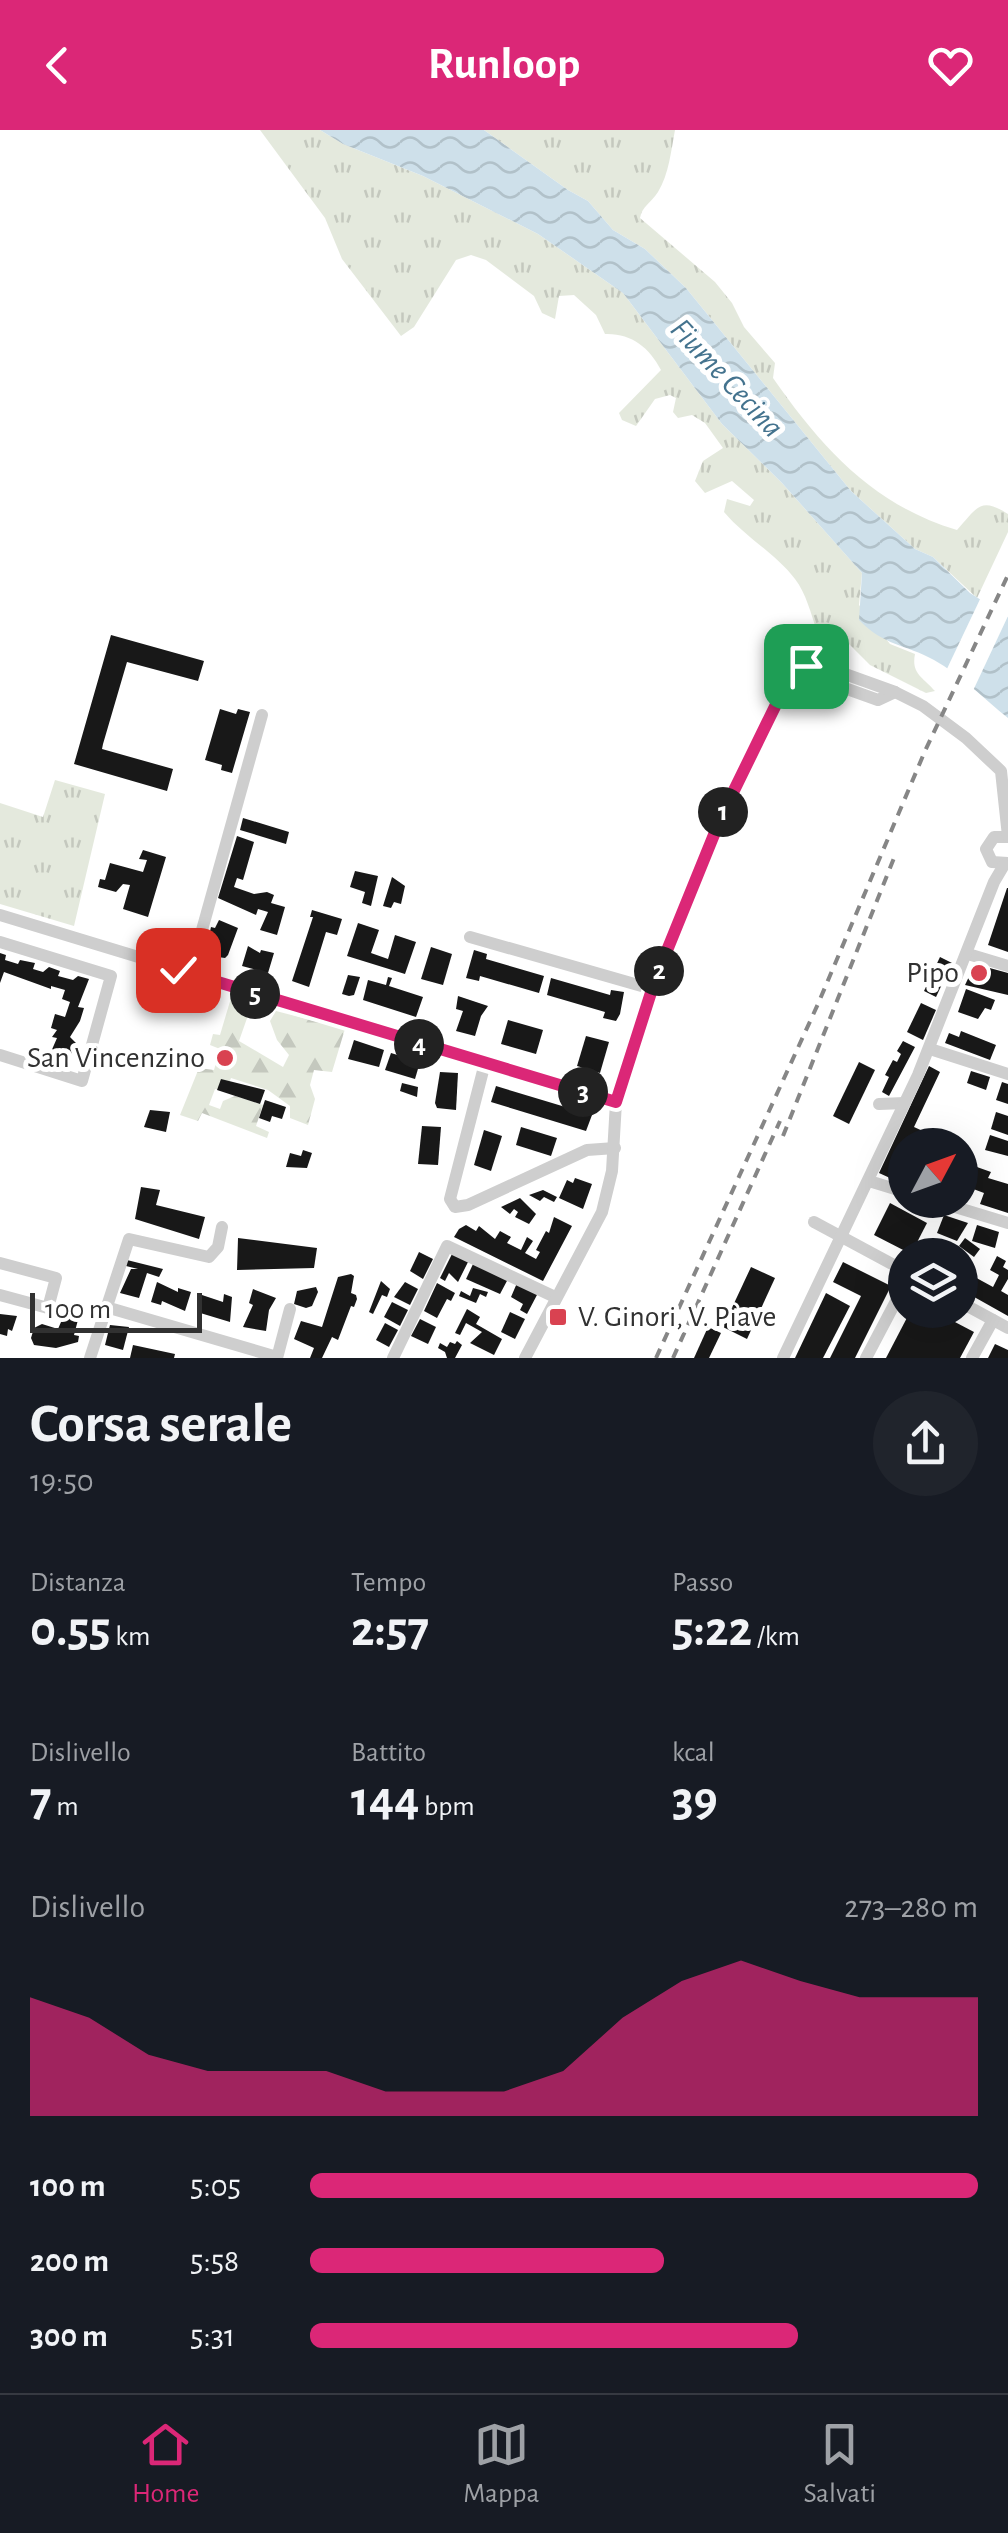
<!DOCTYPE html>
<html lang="it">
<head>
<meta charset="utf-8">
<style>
	body { margin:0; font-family:"Alegreya Sans",sans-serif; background:#20242c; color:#f1f3f6; height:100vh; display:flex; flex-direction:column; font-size:38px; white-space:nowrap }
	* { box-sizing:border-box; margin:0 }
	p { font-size:32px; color:#9ea1a6 }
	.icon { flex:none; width:55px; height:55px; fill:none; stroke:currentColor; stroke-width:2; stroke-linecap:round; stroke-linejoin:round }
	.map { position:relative; height:1228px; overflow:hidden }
	.drawer { display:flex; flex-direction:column; background:#171b24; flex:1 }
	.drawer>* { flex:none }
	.needle { width:65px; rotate:49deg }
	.tools { position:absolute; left:888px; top:998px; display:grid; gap:20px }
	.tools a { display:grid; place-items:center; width:90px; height:90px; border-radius:50%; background:#171b24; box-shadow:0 10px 40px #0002; font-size:50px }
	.scale { position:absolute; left:30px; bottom:25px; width:172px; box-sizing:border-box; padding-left:10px; border:5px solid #313131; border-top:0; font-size:28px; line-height:35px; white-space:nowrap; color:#313131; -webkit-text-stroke:8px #fff; paint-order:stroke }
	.pin { position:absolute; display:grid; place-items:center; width:85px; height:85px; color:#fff; margin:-42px; border-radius:20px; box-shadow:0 5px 15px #0006 }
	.km { position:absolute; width:50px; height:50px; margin:-25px; border-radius:50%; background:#222; color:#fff; font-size:28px; line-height:50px; text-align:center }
	.round { display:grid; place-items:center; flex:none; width:105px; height:105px; border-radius:52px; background:#20242c }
	.summary { display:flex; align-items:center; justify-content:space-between; height:170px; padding:0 30px }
	h1 { font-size:55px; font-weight:600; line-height:75px }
	.figures { display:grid; grid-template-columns:repeat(3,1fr); gap:15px; height:170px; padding:10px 30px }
	.figures div { display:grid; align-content:center }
	.figures b { font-size:50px; font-weight:600 }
	.figures small { font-size:28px; font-weight:400 }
	.figures p { font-size:28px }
	.chart { height:280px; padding:20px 30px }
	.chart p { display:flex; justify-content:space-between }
	.chart svg { width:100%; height:180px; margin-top:10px; fill:#db2777; opacity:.7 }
	ul { padding:0 30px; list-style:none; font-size:32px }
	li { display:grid; grid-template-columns:160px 120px 1fr; align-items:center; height:75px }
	li i { height:25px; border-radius:12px; background:#db2777 }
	header { display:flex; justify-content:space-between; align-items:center; height:130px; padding:0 30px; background:#db2777; color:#fff; font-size:45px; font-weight:600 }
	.tabs { display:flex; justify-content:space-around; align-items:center; height:140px; border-top:2px solid #363941; background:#171b24; font-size:28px; color:#9ea1a6 }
	.tabs a { display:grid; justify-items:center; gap:5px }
	.tabs .selected { color:#db2777 }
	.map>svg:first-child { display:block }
</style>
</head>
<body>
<header><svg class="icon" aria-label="back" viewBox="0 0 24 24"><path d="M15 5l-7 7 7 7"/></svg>Runloop<svg class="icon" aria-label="heart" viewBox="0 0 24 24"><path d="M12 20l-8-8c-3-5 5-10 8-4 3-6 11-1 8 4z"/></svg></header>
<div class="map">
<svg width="1008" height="1228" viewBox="0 0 1008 1228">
	<defs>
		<pattern id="grass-tufts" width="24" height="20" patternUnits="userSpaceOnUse" patternTransform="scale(2.5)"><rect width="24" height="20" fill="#e4e9dd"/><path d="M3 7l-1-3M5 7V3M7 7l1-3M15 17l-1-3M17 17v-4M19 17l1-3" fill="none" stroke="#c4c8be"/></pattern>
		<pattern id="forest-firs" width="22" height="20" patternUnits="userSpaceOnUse" patternTransform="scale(2.5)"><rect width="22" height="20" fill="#e4e9dd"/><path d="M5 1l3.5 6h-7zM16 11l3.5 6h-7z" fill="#c4c8be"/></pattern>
		<pattern id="water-waves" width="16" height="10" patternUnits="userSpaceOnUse" patternTransform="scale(2.5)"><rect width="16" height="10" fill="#cee0ea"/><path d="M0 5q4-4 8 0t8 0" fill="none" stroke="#b1c1c9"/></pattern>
	</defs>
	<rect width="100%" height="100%" fill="#fff"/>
	<g fill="url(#grass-tufts)">
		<path d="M260,0H320L343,14L423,46L538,104L623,163L722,294L782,353L862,443L859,475L890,514L915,524C911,544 923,547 935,561L926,563L870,535L840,505L817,501C811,484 806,463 795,449C775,423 745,407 724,382L727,369L750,376L754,370L732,351L705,363L695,351L703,331L723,318L705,293L692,285L678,288L673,282L676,268L670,265L655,269L636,296L622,290L619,283L661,240C649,217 631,203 605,204L596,185L574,165L559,166L555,189L542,183L534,166L486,130L471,125L456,130L414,197L401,206L342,129L325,88Z"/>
		<path d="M484,0H675C671,21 669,44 658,62C651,73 642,76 640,88L715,152L732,173L744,197L775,233L773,248C822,318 873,375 957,400C977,378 980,366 1008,384V402L977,468L933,427L915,419L851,361L686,158L645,119L613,100L588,71L568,60Z"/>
		<path d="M55,650L105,664L74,796L0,774V673L43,687Z"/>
	</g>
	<path fill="url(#forest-firs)" d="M231,868L252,874L239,911L283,937L289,925L277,910L270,891L276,881L345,899L332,942L314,940L310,955L315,969L308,995L290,988V976L268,960L231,948L226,961L215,959L209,975L220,979L223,971L235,966L263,975L256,996L269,1002L267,1008L202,983L198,991L180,985L199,938L214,940L220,919L210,915L213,904L220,905Z"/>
	<path fill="url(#water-waves)" d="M320,0H484L568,60L588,71L613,100L645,119L686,158L851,361L915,419L933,427L970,463L1008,487V588C984,569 961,545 934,530C905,514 884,516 859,490L862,443L782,353L722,294L623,163L538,104L423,46L343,14Z"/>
	<path fill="#fff" d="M982,465L1008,481V486L971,565L945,543Z"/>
	<g fill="#181818">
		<path d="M111,505L204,531L198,551L127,532L103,614L102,619L173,639L167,661L74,634Z"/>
		<path d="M220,579L236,584L238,579L250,582L232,643L221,640L222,635L205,630Z"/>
		<path d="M243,688L289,702L286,714L240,700Z"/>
		<path d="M237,706L254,712L243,750L237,748L234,757L254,764L267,762L274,765L271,773L285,777L277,805L260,800L268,782L258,779L256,785L218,768Z"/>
		<path d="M143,720L166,727L148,787L123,779L130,755L123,754L116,762L98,757L100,749L105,750L110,733L143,742L147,730L139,729Z"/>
		<path d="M355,741L378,746L371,776L362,773L365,762L350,757Z"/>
		<path d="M392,747L405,756L401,774L394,772L391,778L383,776Z"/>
		<path d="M1007,758H1008V822L988,815Z"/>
		<path d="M312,780L342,789L337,805L326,802L309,857L292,851L313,787H310Z"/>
		<path d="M219,790L238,798L228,825L225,828L218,827L217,832L205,827L215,808L209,806L211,797L215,798Z"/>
		<path d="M358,793L379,800L371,823L388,829L395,805L416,812L405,844L347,826Z"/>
		<path d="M248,816L260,823L261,820L274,823L268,843L242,836Z"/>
		<path d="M431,817L452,824L443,855L421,849Z"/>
		<path d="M474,820L487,824L486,829L544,846L539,863L480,846L479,851L466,848Z"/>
		<path d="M0,823L6,825L5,830L18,834L20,830L35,833L33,839L43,842L49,837L60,841L58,846L73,850L78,846L89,849L78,877L84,878L80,891L70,907L77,914L66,938L47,931L57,908L52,907L57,900L51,898L55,884L65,887L70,872L62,869L65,860L51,856V859L4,842L0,853Z"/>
		<path d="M940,827L952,833L936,867L924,861Z"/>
		<path d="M975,834L1008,843V865L965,855Z"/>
		<path d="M348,845L360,847L354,865L349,866L342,864Z"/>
		<path d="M388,847L392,848L389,856L423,867L416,887L363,870L368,850L386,855Z"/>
		<path d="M551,848L610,865L611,860L624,862L620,884L616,891L603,888L605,882L547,865Z"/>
		<path d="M966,859L995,870L991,880L985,878L978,889L958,882Z"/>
		<path d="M458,866L488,876L481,886L475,906L456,901L463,881L456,879Z"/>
		<path d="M921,873L936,880L923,910L907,902Z"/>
		<path d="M508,890L543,900L536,924L501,914Z"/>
		<path d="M961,901L996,915L990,930L945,913L949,903L959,907Z"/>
		<path d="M586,906L609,912L600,943L577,936Z"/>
		<path d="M354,910L384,920L379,937L348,929Z"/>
		<path d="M903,911L915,917L889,966L882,962L889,947L885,945L893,930L897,932L901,924L897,921Z"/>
		<path d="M391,923L420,932L415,949L385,940Z"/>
		<path d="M859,932L875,940L849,994L833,986Z"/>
		<path d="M929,936L940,942L914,997L925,1002L919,1015H905V1054L901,1053L879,1043Z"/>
		<path d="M971,941L990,947L986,960L967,953Z"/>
		<path d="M440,942L458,943L456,980L437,978L435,973Z"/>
		<path d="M221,949L265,960L260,974L217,960Z"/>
		<path d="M1002,952L1008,954V974L996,970Z"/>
		<path d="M402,953L418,957L417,967L400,961Z"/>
		<path d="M496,956L592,985L586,1001L491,972Z"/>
		<path d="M265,970L286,977L282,989L272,986L270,992L259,988Z"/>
		<path d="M150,980L170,982L166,1002L144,997Z"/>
		<path d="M996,982L1008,986V1005L991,999Z"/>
		<path d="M422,996L441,997L438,1035L418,1034Z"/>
		<path d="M521,997L557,1008L551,1026L516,1015Z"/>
		<path d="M484,1000L502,1006L491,1041L474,1035Z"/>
		<path d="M990,1005L1008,1011V1026L985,1020Z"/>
		<path d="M303,1020L312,1023L307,1038L286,1037L290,1023L301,1026Z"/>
		<path d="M960,1031L991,1042L988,1048L1008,1054V1083L980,1074L984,1063L960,1054Z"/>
		<path d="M575,1048L592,1054L583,1079L559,1068L567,1050L573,1053Z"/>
		<path d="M141,1057L160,1060L156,1075L205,1087L199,1109L135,1089Z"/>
		<path d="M543,1060L557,1067L554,1072L544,1067L540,1071L529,1065Z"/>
		<path d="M520,1068L536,1084L529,1094L515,1087L518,1082L514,1079L510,1084L501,1077Z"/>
		<path d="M890,1073L927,1093L911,1124L874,1105Z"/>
		<path d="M944,1085L968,1093L957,1111L937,1103Z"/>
		<path d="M554,1087L572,1096L543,1151L454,1107L459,1099L466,1095L476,1101L479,1096L495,1109L500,1101L511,1107L507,1113L521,1120L527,1107L533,1111L525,1123L536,1129L540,1122L536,1120L546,1101L549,1103Z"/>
		<path d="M977,1095L999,1102L995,1118L972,1111Z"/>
		<path d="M238,1108L317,1118L314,1138L237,1140Z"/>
		<path d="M965,1108L980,1119L974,1127L959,1116Z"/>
		<path d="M419,1122L433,1129L423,1149L410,1141Z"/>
		<path d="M453,1122L469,1130L458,1152L449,1143L445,1151L440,1148Z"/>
		<path d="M997,1126L1006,1131L1003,1137L1008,1140V1149L1001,1161L1008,1165V1186L960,1159V1139L993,1157L999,1145L990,1140Z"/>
		<path d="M127,1130L163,1139L159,1147L147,1143L139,1168L120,1163L131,1139H138L126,1136Z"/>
		<path d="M474,1132L508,1149L500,1164L466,1149Z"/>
		<path d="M843,1132L891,1156L855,1228H830L861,1166L833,1152Z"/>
		<path d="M751,1137L775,1148L747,1209L723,1197Z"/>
		<path d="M351,1144L354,1146L351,1163L356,1165L357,1169L354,1177L351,1176L338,1210L332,1207L322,1228H310L314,1218L294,1209L301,1191L322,1197L338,1147Z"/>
		<path d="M381,1151L390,1159L387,1167L382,1165L373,1184L369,1182Z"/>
		<path d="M157,1152L178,1162V1158L191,1162L185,1181L162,1171L161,1175L151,1172Z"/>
		<path d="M405,1152L418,1159L410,1175L394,1167Z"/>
		<path d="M437,1153L455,1163L451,1171L447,1169L437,1188L424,1181Z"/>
		<path d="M517,1153L538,1163L527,1184L520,1180L523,1174L511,1167Z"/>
		<path d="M316,1157L318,1162L312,1176L306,1178L294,1174L297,1161Z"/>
		<path d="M473,1158L488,1162L486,1167L480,1164L476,1173L459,1166L461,1161L470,1166Z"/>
		<path d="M253,1159L276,1168L269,1180L266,1201L243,1197L253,1175L249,1173Z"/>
		<path d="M826,1163L850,1176L823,1228H795Z"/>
		<path d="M224,1164L232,1167L230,1192L197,1182L202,1165L223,1172Z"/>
		<path d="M392,1172L408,1180L400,1196L384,1187Z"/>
		<path d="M467,1179L480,1187L476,1194L502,1209L494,1225L470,1213L482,1202L466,1193L460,1205L455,1203Z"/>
		<path d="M911,1180H932L974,1202L960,1228H886Z"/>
		<path d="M510,1182L525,1189L515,1209L501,1202Z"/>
		<path d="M0,1184L17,1186L12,1201L8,1199L7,1206L0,1204Z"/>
		<path d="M72,1184L79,1186L74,1205L79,1206L78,1212L56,1218L34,1215L31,1208L34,1198L42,1194L58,1199L64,1185L71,1187Z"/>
		<path d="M420,1189L436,1197L428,1214L411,1206Z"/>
		<path d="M385,1193L398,1200L389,1217L376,1210Z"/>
		<path d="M110,1195L129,1197L123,1220L105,1215Z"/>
		<path d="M708,1197L721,1203L709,1228H694Z"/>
		<path d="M457,1211L462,1215L455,1228H447L445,1222L438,1218L440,1213L447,1217L450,1212L455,1214Z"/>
		<path d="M995,1214L1008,1220V1228H988Z"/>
		<path d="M133,1215L175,1224L174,1228H130Z"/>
	</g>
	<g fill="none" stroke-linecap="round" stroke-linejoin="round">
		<g stroke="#cecece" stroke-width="12">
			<path d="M820,535L825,551L878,570L895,562"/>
			<path d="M1008,707H994L986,719L992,732L1008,733"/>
			<path d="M0,785L616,972"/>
			<path d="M470,807L652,859"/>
			<path d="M0,812L111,846L82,951L0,925"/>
			<path d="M968,824L1008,836"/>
			<path d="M190,843L262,585"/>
			<path d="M930,919L1008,944"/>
			<path d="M485,933L450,1069L455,1077L468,1075L587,1020L615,1018"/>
			<path d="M879,974L905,973"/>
			<path d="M869,1051L905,1062"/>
			<path d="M932,1070L1008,1093"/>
			<path d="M814,1092L905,1141"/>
			<path d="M0,1133L56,1148L48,1178L0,1165"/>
			<path d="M960,1172L1008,1198"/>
			<path d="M106,1177L277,1227"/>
			<path d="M90,1228L129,1109L209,1127L218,1117L222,1097"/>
			<path d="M277,1228L290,1179"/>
			<path d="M393,1228L447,1116L555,1167"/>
			<path d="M525,1228L602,1082L612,1041L616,972L655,850L722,685L785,553L800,538L820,535L895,562L923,576L966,608L1001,641L1008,706"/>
			<path d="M783,1228L918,945L994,752L1004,735"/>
			<path d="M866,1228L905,1154"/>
			<path d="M972,1228L993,1190"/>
		</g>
		<g stroke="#868686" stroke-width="4" stroke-dasharray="10 8" stroke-linecap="butt">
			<path d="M783,1006L896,723"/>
			<path d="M656,1228L818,874L925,621L1008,445"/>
			<path d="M673,1228L780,991"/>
		</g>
	</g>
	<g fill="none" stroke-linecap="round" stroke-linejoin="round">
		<defs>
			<path id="route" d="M178,840L616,972L655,850L722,685L786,554L800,538L806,536"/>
		</defs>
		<use href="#route" stroke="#fff" stroke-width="20"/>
		<use href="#route" stroke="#db2777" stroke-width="12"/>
	</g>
	<g fill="#d94251" stroke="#fff" stroke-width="4">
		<circle cx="979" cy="843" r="10"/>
		<circle cx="225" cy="928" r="10"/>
		<rect x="548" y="1177" width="20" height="20" rx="5"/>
	</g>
	<g text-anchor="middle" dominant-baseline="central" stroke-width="10" stroke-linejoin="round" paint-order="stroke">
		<g font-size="30" fill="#313131" stroke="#fff" text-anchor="end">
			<text x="959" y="843">Pipo</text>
			<text x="205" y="928">San Vincenzino</text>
			<text x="578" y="1187" text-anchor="start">V. Ginori, V. Piave</text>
		</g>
		<g font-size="32" font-style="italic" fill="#44738e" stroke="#fff">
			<text transform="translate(727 248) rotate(47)">Fiume Cecina</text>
		</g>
	</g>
</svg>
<div class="tools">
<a><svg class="needle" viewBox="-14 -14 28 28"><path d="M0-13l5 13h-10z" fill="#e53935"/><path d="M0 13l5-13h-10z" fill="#9ea1a6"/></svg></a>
<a><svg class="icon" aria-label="layers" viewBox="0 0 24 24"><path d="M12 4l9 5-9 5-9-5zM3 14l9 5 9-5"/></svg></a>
</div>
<div class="scale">100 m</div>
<div class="pin" style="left:806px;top:536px;background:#1e9e55"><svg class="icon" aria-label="arrive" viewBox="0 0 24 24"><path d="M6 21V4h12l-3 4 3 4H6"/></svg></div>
<div class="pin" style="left:178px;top:840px;background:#d93025"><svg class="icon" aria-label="check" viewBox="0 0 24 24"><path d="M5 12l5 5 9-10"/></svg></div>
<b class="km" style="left:723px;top:682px">1</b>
<b class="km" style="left:659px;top:841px">2</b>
<b class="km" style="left:583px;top:962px">3</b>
<b class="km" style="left:419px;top:914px">4</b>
<b class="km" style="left:255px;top:864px">5</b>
</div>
<section class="drawer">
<div class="summary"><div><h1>Corsa serale</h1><p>19:50</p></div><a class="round"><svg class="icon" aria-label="share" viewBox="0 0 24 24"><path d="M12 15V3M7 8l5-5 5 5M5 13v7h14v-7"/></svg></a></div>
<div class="figures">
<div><p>Distanza</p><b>0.55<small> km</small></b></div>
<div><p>Tempo</p><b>2:57</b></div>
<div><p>Passo</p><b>5:22<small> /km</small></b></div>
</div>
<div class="figures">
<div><p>Dislivello</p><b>7<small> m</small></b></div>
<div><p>Battito</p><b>144<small> bpm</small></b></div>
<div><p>kcal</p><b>39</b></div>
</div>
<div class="chart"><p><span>Dislivello</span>273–280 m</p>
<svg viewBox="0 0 160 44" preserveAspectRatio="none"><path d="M0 44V15L10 20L20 29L30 33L40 33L50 33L60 38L70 38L80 38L90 33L100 20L110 11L120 6L130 11L140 15L150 15L160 15V44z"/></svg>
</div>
<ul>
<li><b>100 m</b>5:05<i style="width:100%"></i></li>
<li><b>200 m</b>5:58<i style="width:53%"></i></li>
<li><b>300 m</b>5:31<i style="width:73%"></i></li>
</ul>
</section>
<nav class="tabs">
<a class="selected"><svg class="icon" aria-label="home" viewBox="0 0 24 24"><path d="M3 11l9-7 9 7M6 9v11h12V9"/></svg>Home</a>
<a><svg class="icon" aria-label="map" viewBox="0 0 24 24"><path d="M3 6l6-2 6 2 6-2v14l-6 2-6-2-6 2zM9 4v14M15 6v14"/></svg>Mappa</a>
<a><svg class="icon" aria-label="saved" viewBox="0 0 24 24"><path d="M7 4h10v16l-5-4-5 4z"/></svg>Salvati</a>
</nav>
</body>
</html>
